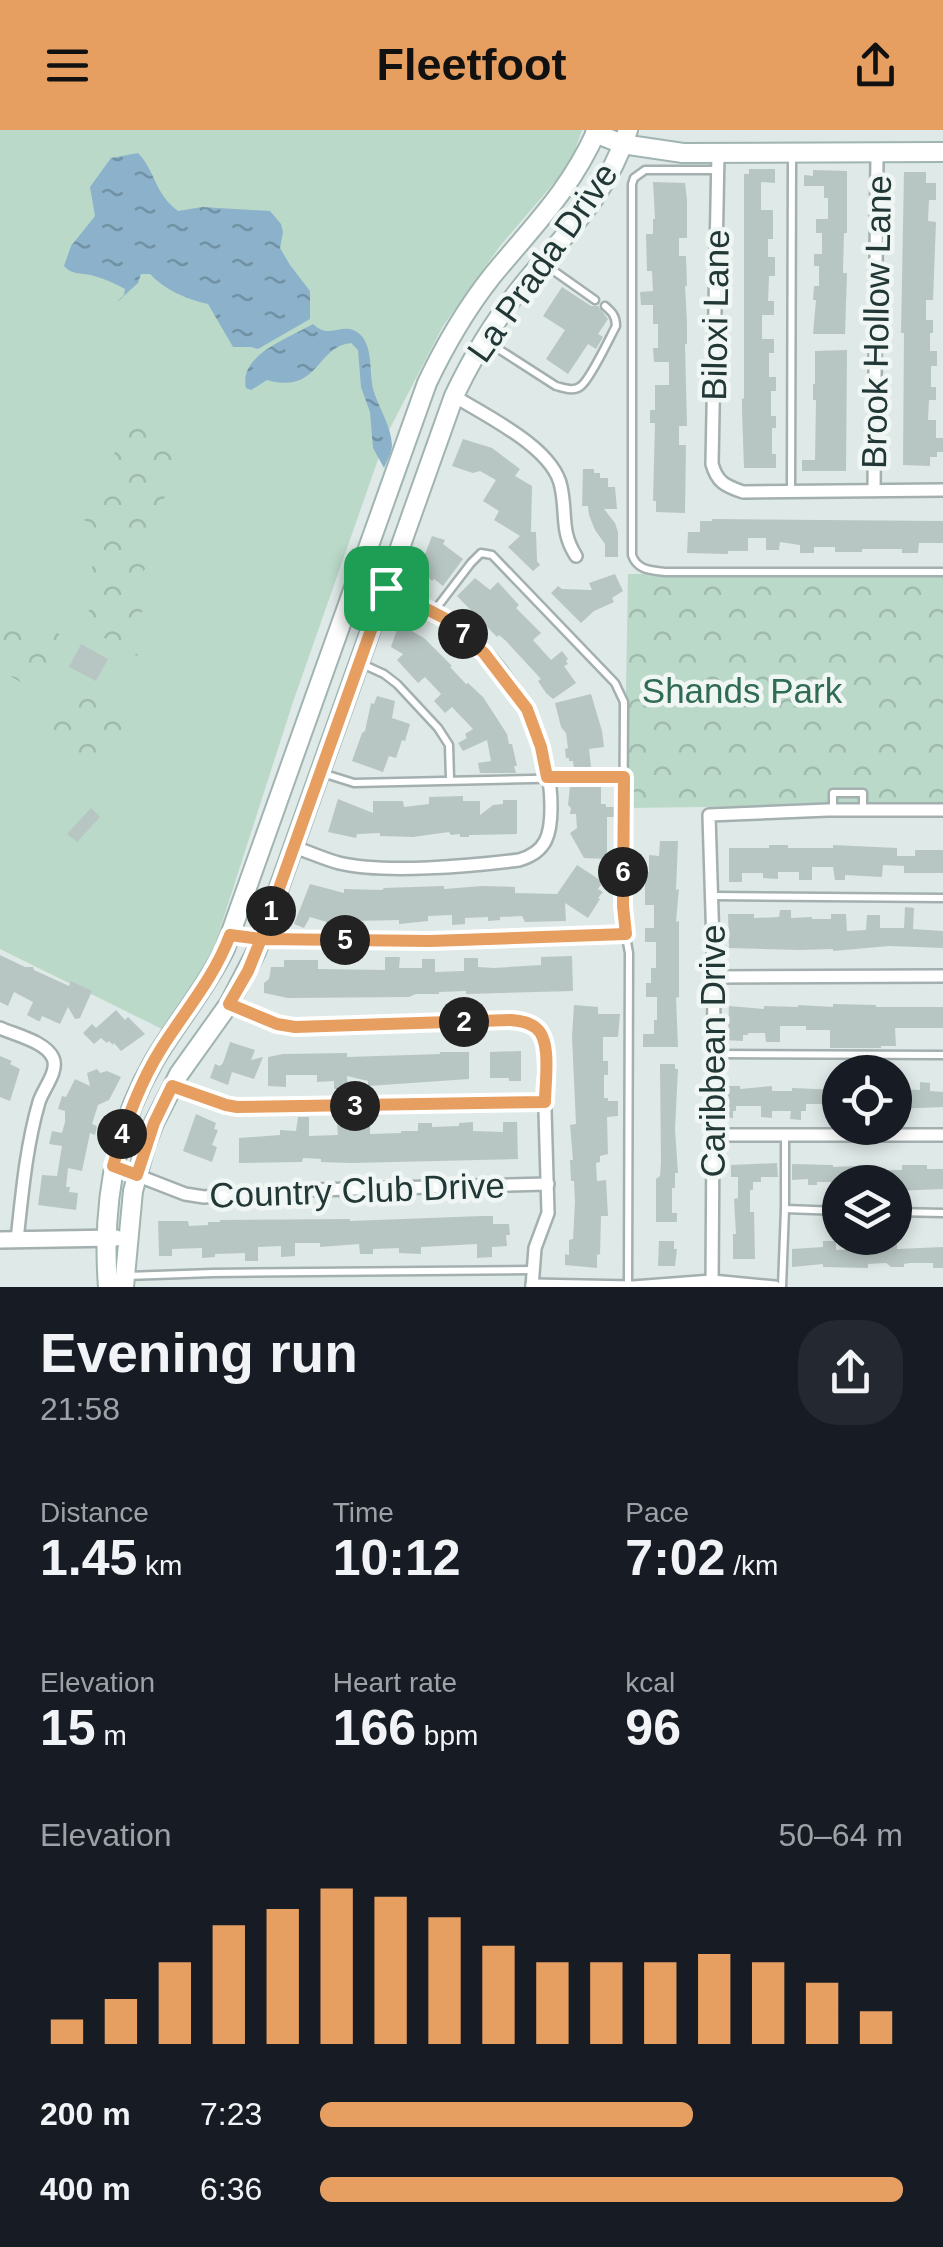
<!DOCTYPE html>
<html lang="en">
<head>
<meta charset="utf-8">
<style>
	body { margin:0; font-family:Helvetica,sans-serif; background:#242831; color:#f1f3f6; height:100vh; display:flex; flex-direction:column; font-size:38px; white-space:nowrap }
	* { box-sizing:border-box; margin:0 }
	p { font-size:32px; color:#9ea1a6 }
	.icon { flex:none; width:55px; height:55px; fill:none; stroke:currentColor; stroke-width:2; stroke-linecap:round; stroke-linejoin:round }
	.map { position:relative; height:1157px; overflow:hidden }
	.side { display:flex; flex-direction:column; background:#171b24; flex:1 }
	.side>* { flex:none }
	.tools { position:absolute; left:822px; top:925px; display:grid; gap:20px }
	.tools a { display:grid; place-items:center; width:90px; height:90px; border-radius:50%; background:#171b24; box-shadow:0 5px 15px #0003; font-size:50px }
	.pin { position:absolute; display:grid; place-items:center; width:85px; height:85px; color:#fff; margin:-42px; border-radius:20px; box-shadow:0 5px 15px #0006 }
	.km { position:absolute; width:50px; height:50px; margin:-25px; border-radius:50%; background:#222; color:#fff; font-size:28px; line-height:50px; text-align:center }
	.round { display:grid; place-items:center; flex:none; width:105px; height:105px; border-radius:40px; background:#242831 }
	.head { display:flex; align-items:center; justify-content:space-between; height:170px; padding:0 40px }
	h1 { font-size:55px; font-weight:700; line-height:75px }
	.figures { display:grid; grid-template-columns:repeat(3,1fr); gap:15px; height:170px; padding:10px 40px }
	.figures div { display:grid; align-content:center }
	.figures b { font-size:50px; font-weight:700 }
	.figures small { font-size:28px; font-weight:400 }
	.figures p { font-size:28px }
	.chart { height:280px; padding:20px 40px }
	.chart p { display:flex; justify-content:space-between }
	.chart svg { width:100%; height:180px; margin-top:10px; stroke:#e69f61; stroke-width:6 }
	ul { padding:0 40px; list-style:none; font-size:32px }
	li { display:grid; grid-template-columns:160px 120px 1fr; align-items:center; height:75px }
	li i { height:25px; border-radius:12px; background:#e69f61 }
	header { display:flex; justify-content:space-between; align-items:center; height:130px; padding:0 40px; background:#e69f61; color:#111; font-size:45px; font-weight:700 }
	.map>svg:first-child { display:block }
</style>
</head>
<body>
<header><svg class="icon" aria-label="menu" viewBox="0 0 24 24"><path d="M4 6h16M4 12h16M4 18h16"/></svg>Fleetfoot<svg class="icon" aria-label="share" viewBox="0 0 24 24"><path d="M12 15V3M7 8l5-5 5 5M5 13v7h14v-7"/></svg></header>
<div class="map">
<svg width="943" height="1157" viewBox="0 0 943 1157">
	<defs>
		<pattern id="park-crowns" width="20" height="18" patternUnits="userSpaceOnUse" patternTransform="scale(2.5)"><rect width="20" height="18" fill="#bad9c9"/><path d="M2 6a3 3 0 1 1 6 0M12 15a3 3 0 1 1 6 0" fill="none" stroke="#a0bbad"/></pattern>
		<pattern id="water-ripples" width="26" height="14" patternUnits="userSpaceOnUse" patternTransform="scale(2.5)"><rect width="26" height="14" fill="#8bb2ca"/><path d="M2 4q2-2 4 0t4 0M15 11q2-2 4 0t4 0" fill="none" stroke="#7192a5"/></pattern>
	</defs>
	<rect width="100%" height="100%" fill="#dfe9e7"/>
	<path fill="#bad9c9" d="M0,0H582L570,34L500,116L443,196L387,304L293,572L212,824L164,900L0,819Z"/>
	<g fill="url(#park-crowns)">
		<path d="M131,293L188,325L137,417L152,426L137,453L153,462L138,489L153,497L137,526L81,495L96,468L80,459L95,432L80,423L94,396L79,387Z"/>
		<path d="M628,444L943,445V674L624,678Z"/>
		<path d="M12,478L66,508L38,561L0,541V501Z"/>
		<path d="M71,556L129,589L97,646L39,613Z"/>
	</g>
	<g fill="url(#water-ripples)">
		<path d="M138,23C155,40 154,63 178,81L202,77L270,81L281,94L283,102L280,118L290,135L310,161V189L258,219L251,217H233L208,174C186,169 165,160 150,144H141L138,153L114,175L124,165L125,159C116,154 105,149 94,146C82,142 73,146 64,136L71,116L95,86L90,57L111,28Z"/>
		<path d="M313,194C329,210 343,192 357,202C375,214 368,244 374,262C380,280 391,296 392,315C392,322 387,331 384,338L373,318L370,282L361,257L358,220L351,213C316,216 319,265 267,250L251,260L246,258C238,225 289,208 313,194Z"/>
	</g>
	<g fill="#b8c6c3">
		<path d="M749,39H775V53L761,52V80H773V109H768V127H775V146H769L768,171H774V185H762V209H774V223H769V247H776V261H771V286H776V298H772V324H776V338H744L742,281V268L744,269V44H749Z"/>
		<path d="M813,40L847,41V103H844L843,143H847L845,204H813L816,170H813L814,156H819V136H814V124H822V103H816V89H828V68H824V56H804V45L813,46Z"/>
		<path d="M904,42H926V53H936V70H929L928,91L936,92L933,170H926V190H933V203H930V221H937V236H931V257H936V270H929L928,290H936V308H943V322H937V327H930V336L903,335L904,203H901Z"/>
		<path d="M653,52L685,53L687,70V108H679V126H686L687,156H685L687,193V214H685L687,296H679V315H686L685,383L656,382V371H653L655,293H650V280H655V255H669V232H654L653,218H658V194H653V175H641L640,162L653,161L652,141H647L646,104H653V89H655Z"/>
		<path d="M562,157L591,176H598L608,189L598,204L603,207L596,219L588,214L568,244L546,229L565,200L543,186Z"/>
		<path d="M847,220L846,341H802V330H815L816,270H813V254H815V221Z"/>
		<path d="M463,309L492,318L520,339L515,346L532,356L531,402H536L537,431L540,435L533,441L508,417L520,406L494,390L499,381L483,371L496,350L480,341L473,343L452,336Z"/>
		<path d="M583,339H594V343H600V348H608V357H615L617,379H604L615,393L618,402V427H605V414L595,400L589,385L588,376H582Z"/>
		<path d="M712,389L943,391V413H919L918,423H902V419H862V422H835V417H814V423H800V415L780,412L779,420H766V408H748V421H728V424L687,423L688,402H700V391H712Z"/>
		<path d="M432,406L445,410L443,414L463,429L443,456L434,449L432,451L424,443L427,439L423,429Z"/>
		<path d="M615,444L623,461L612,468L614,472L594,481L581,493L551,463L558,456L562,459L592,460L589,453Z"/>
		<path d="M475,448L490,460L498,452L519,475L516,478L541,503L533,510L551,530L562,521L568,529L566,531L568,534L564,536L576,553L553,569L546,563L538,551L541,549L506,511L499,505L497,507L457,466Z"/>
		<path d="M399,494L424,508L452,536L450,537L466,554L468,553L483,567L507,604L509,614H512L517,636H514L516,643H480L478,633L491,631L487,610L463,621L458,613L467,608L465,604L473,599L452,577L445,583L434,571L441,564L425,547L418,553L397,530L403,524L391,517Z"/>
		<path d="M81,514L108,529L96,551L69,537Z"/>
		<path d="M591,564L602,601L604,617L589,619L591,637L574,640L573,631H569V628H566L565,619L568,618L566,603L561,597L555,573Z"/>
		<path d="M377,566L395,571L392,588L410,594L405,611L402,610L396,628L389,626L383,642L352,631L362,603L365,601L371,573L374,574Z"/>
		<path d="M570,656H601V674H606V677H615V687H607V729L584,728L570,703L577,698L576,684H570L571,678L568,675Z"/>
		<path d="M463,666V671H480V685L493,675L503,674V670H517V704L469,705V707H460V704L451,705L449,702L413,707L380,706V703L357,704L356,708L328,702L338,669L373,683V671H403L404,677L429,674V667Z"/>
		<path d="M91,678L100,687L77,712L67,704Z"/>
		<path d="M660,711H678L676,760L679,759L678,769L676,792L679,791V867L676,868L678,917H643V904H654V890H657V867H646V853H651V838H656V812H645V798H654V775H645V754H637V742H649V725L659,726Z"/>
		<path d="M769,715H788V718H833V715L897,718V726H915V720H943V743H904V736L883,735L882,747L845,745V750H835L833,737H812V750H799V742H778V749L763,748V743H742V752H729V718H769Z"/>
		<path d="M577,735L603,752L598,759L603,762L598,768L600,769L588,788L565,773L566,791L525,792L522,786L500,787V790L488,791V787L465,788V794L452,795V785L428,786V791L409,793L399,794V790L353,791V795L330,793L310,787L304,798L294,794L310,754L344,763V759L382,760L384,758L444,756V759L482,756L515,757V763L557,764Z"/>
		<path d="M905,777L914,778L913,799L943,801V818L889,816L833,821V819L800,820L729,818L728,784H754V788L779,787L780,780H791V788L812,787V789H831V784H846L847,801L866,800L867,785H880V798H904Z"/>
		<path d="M0,825L25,837H33L34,840L69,856L71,851L92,861L80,888L75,889L68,877L60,894L42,886L40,891H38L27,885L33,872L14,862L8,876L0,872Z"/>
		<path d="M572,826L573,861L466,864V861L439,862V864H416L409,867L288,868L264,863V853L269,849L271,837H284V830H318V839L385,840V827H400L399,838H422V829H435V842L464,841V828H478V837L494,838L541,835V827Z"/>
		<path d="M833,874L876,875V877H943V898H895L896,916H881V918H830V900H806V896H780V912H766L765,903H748V905H743V911L723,910V899H728L729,876L764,879V876L798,877V875L833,877Z"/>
		<path d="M574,875L598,877V884H620L618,907H603V931H608V945H604V968H608V971H618V986L607,987L608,1024L600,1026V1032L596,1033L597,1051L606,1050L608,1086H601L600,1124L597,1125V1138L565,1135V1124L569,1125V1110L573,1109L575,1072L574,1051H571L570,1030H573L570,995L576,994L572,907Z"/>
		<path d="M116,880L125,890L128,887L145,904L121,921L114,913L113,915L109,911L107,913L101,908L94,914L83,903L92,894L96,898Z"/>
		<path d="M230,912L255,920L251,930L263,927L254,949L232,942L228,955L210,948L215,934L220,936L223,933Z"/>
		<path d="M521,921V951H509V948H490V922Z"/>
		<path d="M440,922H469V949L368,956V951L347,946L348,959H334V951L317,952V945H286V957L268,956V927L283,924L347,923V927L440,924Z"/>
		<path d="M0,926L12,931L10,934L20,939L10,971L0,967Z"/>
		<path d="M660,934H675V939H678L675,999L678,1043H675V1058H672V1083H677V1092H656V1049L660,1046L661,1033Z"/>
		<path d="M97,939L100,943L107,941L121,947L109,970L98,975L92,994L97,996L95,1005L90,1003L82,1041L68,1038L66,1057H70L69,1062L78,1063L76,1080L38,1075L42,1045L57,1046L62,1016L49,1014L52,1001L62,1003L65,992V981L58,979L62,966L66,967L75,949L90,956L87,943Z"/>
		<path d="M920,952L930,953V961L943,962V977L895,979V959L920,960Z"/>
		<path d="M728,956H740V959L772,956V961H792V958L840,960V978H829V976L823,974H806V981H801V990L790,989L791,981H772V988L761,987V976H736V981H733V988H722L723,978H726Z"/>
		<path d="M196,984L216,993L214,999L218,1000L212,1015L217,1017L212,1032L183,1021Z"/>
		<path d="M298,987H309V1006L338,1005L337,995L370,996V1004L401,1003V1001H418V993H432V997L459,996V993L473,992V1001L503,1002V992H517L518,1029L352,1033L321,1032V1029L303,1028L302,1032L239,1033V1008L280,1005V1000L296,1001Z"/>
		<path d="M777,1033L778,1047H761V1052H753V1060H750V1082H754L755,1129H733V1104H736L734,1069L738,1068V1047H731V1035Z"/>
		<path d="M792,1034L833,1035V1037L874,1035V1037H879V1040H902V1035H927V1039H943V1059L895,1061V1052H817V1055H808V1049L792,1050Z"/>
		<path d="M482,1086H493V1094H509L510,1105H506L507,1116L492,1117V1127L477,1128V1114L421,1117V1124L399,1123V1118L373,1119V1124H360L359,1114L320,1117V1113H295V1126L281,1127V1116L258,1117V1131H245V1123L215,1124V1127L202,1128V1118L172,1119V1126H159L158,1091H188L189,1096L208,1095V1092H220V1090L350,1089V1091Z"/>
		<path d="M659,1111H674V1119H677L675,1136H658Z"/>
		<path d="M823,1111H836V1120L886,1118V1112H897V1119L943,1117V1138H933V1133H910L904,1134V1137H891L886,1133L868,1134V1138L823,1137V1134L792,1137V1119L823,1117Z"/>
	</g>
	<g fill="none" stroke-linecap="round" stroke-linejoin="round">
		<defs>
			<g id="service">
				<path d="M716,40H645L634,48L632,54V425C637,440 650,440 665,442H943"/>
				<path d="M544,134L595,170"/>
				<path d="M486,211L556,256C564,258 574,262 581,256C591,248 609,209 616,196C616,186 612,182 605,176"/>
				<path d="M791,360L792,28"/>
				<path d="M435,480L471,433L481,423L492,425L615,553L624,572L623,776L624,795L629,823L628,1156"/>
				<path d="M360,533L384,544L397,554L438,598L449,615L450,649"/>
				<path d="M322,643L354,653L623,647"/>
				<path d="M833,679V663H863V679"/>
				<path d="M713,766L943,768"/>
				<path d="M262,809L430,811L625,803"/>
				<path d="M714,924L943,925"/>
				<path d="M175,957L226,975L237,977L544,972"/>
				<path d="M785,1005V1079L840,1081"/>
				<path d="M895,1082L943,1083"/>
				<path d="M126,1146L213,1143L533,1140"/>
				<path d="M782,1157L785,1079"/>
			</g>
			<g id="minor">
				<path d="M718,23L712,334C717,352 725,356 743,362L943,360"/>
				<path d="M454,266C486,286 554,318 561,357C567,384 560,401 576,426"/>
				<path d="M874,360L877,24"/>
				<path d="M294,717C309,722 324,729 339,733C385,744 471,736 519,730C547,722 551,704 551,677C551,602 503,525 441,485C423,474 404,467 386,458"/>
				<path d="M714,847L943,846"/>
				<path d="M229,874L277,894L295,897L511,890L530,894L540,900L546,914L544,946L548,1083L535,1118L532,1157"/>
				<path d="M0,898C16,905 46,912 53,928C59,941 43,959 39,972C26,1017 22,1064 17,1110"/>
				<path d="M714,1005H943"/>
				<path d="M113,1036L185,1064L204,1067L312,1060L548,1054"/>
				<path d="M532,1155L633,1157L712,1151L775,1157"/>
				<path d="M712,1157L714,847L709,685L828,680H943"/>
			</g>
			<path id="tertiary" d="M0,1110L116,1108"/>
			<g id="secondary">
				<path d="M595,3L622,14L683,23L943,22"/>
				<path d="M108,1157C102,1078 114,1000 154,931C176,893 205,860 225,819L427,253C445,215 466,179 492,146C533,96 570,61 597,0"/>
				<path d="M124,1157L133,1061L145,1017L154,993L179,944L229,874L256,822L454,266C472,228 493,193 519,160C563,105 605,70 628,0"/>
			</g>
		</defs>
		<use href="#service" stroke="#a3b0af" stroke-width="11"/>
		<use href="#minor" stroke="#a3b0af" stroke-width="16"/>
		<use href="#tertiary" stroke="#a3b0af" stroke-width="20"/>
		<use href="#secondary" stroke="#a0b4b1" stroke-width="22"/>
		<use href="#service" stroke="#fff" stroke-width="6"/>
		<use href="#minor" stroke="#fff" stroke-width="11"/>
		<use href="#tertiary" stroke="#fff" stroke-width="15"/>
		<use href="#secondary" stroke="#fff" stroke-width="18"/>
	</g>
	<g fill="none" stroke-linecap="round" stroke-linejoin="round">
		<defs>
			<path id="route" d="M386,458L261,809L248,841L229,874L277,894L295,897L511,890C520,891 529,892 536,898C552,910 545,952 545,972L237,977L226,975L172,956L154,993L137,1045L113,1036C124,996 139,954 161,919C185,881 214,848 230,805L261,809L430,811L626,804L623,776L624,647H547L541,617L527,579L484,523L444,488L386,458"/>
		</defs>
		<use href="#route" stroke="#fff" stroke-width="20"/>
		<use href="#route" stroke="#e69f61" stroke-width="12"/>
	</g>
	<g text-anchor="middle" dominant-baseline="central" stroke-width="9" stroke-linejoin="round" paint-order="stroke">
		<g font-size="35" fill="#223837" stroke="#eff6f4">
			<text transform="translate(542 132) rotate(-55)">La Prada Drive</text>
			<text transform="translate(715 185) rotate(-89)">Biloxi Lane</text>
			<text transform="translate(876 192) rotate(-89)">Brook Hollow Lane</text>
			<text transform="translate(712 921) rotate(-90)">Caribbean Drive</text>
			<text transform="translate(357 1060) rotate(-2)">Country Club Drive</text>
		</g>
		<g font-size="35" fill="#306b54" stroke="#eff6f4">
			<text x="742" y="560">Shands Park</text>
		</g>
	</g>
</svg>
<div class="tools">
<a><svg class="icon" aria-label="locate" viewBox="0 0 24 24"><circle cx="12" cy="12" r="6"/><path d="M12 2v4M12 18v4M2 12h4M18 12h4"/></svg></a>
<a><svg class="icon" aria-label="layers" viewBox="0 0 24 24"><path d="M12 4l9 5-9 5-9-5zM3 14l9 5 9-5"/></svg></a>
</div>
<div class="pin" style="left:386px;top:458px;background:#1e9e55"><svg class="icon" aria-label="arrive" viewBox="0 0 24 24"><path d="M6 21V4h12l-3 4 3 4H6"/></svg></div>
<b class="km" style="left:271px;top:781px">1</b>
<b class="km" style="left:464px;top:892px">2</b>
<b class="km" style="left:355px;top:976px">3</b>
<b class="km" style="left:122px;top:1004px">4</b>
<b class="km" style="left:345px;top:810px">5</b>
<b class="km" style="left:623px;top:742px">6</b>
<b class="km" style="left:463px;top:504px">7</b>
</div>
<section class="side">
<div class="head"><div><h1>Evening run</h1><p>21:58</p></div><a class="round"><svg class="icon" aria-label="share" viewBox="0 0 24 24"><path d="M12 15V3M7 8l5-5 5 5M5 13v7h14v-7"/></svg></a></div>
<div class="figures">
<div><p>Distance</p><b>1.45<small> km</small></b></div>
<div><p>Time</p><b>10:12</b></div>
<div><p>Pace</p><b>7:02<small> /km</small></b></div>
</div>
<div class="figures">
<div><p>Elevation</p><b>15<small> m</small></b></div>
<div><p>Heart rate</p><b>166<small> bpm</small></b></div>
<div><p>kcal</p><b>96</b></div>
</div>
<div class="chart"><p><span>Elevation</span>50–64 m</p>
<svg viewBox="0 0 160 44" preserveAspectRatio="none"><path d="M5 44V38M15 44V33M25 44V24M35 44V15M45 44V11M55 44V6M65 44V8M75 44V13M85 44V20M95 44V24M105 44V24M115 44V24M125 44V22M135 44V24M145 44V29M155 44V36"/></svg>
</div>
<ul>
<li><b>200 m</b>7:23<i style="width:64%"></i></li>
<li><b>400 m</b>6:36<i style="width:100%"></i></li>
</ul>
</section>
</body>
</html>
